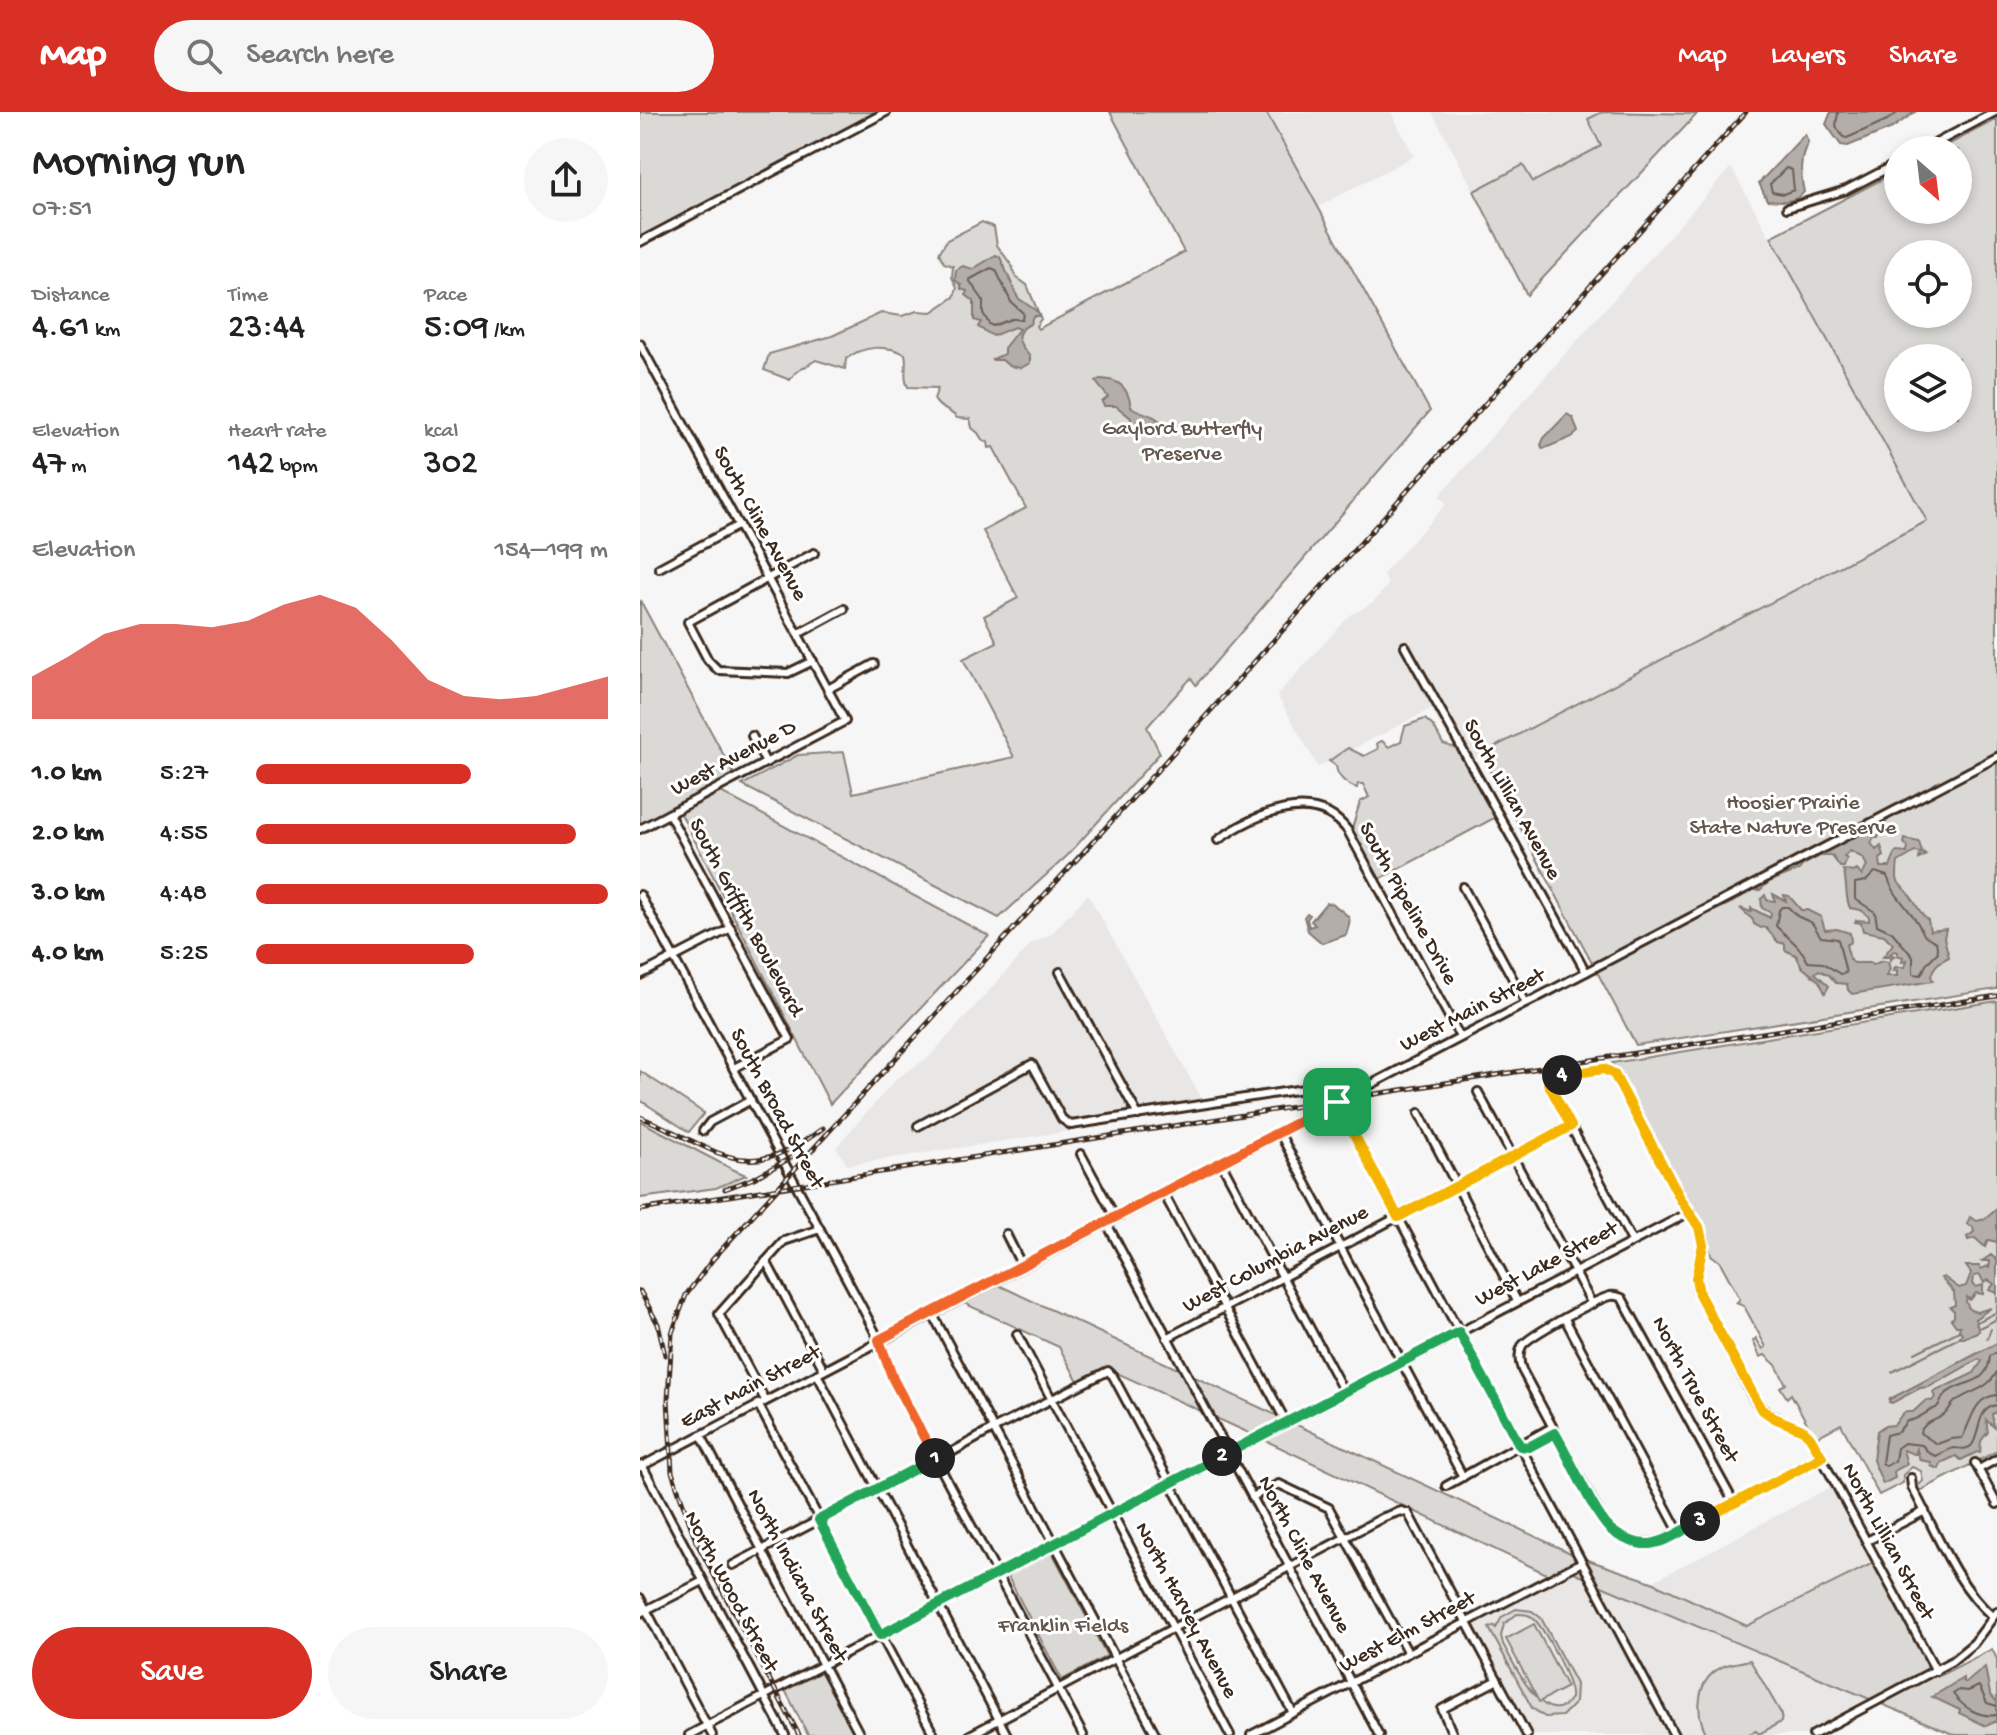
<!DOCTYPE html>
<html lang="en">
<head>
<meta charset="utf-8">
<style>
	body { margin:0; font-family:"Gochi Hand",sans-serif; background:#f6f6f6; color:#222; height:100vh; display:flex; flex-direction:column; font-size:30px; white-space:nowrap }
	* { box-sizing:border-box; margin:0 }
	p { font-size:26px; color:#767676 }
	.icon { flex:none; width:44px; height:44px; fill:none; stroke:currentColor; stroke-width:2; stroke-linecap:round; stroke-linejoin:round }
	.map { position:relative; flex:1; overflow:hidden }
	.sheet { display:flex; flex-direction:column; background:#fff; width:640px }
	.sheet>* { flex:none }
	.needle { width:52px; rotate:152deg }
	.controls { position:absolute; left:1244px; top:24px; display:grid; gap:16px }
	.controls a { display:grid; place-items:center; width:88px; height:88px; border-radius:50%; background:#fff; box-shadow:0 4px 12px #0003; font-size:40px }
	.pin { position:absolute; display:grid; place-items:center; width:68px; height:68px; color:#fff; margin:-34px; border-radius:16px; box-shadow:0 4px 12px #0006 }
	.km { position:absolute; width:40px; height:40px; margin:-20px; border-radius:50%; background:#222; color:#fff; font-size:22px; line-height:40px; text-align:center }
	.round { display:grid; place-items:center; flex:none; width:84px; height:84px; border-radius:42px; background:#f6f6f6 }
	.overview { display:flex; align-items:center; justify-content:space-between; height:136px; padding:0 32px }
	h1 { font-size:44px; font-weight:600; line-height:60px }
	.stats { display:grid; grid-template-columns:repeat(3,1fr); gap:12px; height:136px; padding:8px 32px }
	.stats div { display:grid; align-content:center }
	.stats b { font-size:34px; font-weight:600 }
	.stats small { font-size:22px; font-weight:400 }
	.stats p { font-size:22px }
	.chart { height:224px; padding:16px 32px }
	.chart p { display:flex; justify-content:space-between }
	.chart svg { width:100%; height:144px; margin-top:8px; fill:#d93025; opacity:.7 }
	.button { display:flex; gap:16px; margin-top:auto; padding:16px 32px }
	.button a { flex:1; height:92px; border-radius:48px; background:#d93025; color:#fff; font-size:32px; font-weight:600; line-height:92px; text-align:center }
	.button a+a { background:#f6f6f6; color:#222 }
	ul { padding:0 32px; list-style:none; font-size:26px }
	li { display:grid; grid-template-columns:128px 96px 1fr; align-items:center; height:60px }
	li i { height:20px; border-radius:10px; background:#d93025 }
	header { display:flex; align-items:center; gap:48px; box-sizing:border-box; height:112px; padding:0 40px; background:#d93025; color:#fff }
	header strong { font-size:38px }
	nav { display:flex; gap:44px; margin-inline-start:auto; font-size:28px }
	.search { width:560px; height:72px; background:#f6f6f6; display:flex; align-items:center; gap:20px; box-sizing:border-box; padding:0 28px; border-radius:44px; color:#767676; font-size:30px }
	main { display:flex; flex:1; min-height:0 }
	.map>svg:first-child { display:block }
</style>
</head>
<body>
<header>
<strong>Map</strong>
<div class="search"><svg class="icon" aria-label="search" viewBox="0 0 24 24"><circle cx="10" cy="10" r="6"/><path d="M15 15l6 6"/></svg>Search here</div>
<nav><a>Map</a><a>Layers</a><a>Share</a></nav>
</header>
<main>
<section class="sheet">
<div class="overview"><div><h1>Morning run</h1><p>07:51</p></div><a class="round"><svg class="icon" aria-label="share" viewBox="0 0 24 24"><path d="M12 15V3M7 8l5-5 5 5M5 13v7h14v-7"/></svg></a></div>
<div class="stats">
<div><p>Distance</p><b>4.61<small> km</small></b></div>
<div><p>Time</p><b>23:44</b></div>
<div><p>Pace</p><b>5:09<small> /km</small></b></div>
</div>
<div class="stats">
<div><p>Elevation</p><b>47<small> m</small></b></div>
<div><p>Heart rate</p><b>142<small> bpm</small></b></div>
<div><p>kcal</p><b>302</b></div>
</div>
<div class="chart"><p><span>Elevation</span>154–199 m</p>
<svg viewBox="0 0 160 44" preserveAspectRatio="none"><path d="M0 44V31L10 25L20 18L30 15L40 15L50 16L60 14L70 9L80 6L90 10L100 20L110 32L120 37L130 38L140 37L150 34L160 31V44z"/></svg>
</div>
<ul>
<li><b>1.0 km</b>5:27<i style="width:61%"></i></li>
<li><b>2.0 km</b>4:55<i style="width:91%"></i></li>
<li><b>3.0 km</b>4:48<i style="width:100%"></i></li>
<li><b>4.0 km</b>5:25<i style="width:62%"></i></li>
</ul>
<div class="button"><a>Save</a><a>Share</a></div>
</section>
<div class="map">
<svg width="1357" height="1623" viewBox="0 0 1357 1623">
	<rect width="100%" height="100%" fill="#f7f6f6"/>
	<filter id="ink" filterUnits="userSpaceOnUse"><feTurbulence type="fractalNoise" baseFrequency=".0125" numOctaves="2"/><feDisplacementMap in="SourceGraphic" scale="16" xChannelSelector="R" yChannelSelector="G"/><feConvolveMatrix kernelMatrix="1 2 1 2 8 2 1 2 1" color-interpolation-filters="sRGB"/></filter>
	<g filter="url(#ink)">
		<g fill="#e9e7e6">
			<path d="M625,0H751L774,44L676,96Z"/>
			<path d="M792,0H962L948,8L962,33L892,70L883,53L834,79Z"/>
			<path d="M1091,55L1287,409L824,652L791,597L678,655L637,583L709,504L733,490L748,473L743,462L806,392L799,384Z"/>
			<path d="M448,782L568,998L207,1053L196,1035L256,967L290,944L391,832L412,821Z"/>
			<path d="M1196,1372L1237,1449L1107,1514L1012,1470Z"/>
			<path d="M927,1456L952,1470L1231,1588L1227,1595L1173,1623H887L827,1510Z"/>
		</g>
		<g fill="#dbd9d6" stroke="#8b827a" stroke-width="2" fill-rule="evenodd">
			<path d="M0,0H244L0,125Z"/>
			<path d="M470,0H626L790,299L556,573L551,566L507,615L520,641L427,744L359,806L102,673L158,643L204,640L213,681L374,645L323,547L357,530L344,504L378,486L343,419L386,396L353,335L349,336L348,330L343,329L338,321L332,316L330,307L317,306C310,297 299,298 294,287L298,276L268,275C262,264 268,254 265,242C246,232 222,234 206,247L205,257L176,248L155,261L150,268L124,258L129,242L192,224L241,201L262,204L277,199L292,200L314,185L317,176L312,165L313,154L304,151L299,141L307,128L342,110L354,115L357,133L372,154L376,165L387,173L401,207L396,214L398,217L544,140Z"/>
			<path d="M962,0L1057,2L887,183L834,79L883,53L893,70L961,34L948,7Z"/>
			<path d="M1357,7V877L996,933L841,642L1287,409L1131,125L1258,59V98H1318V38H1298ZM1258,142H1318V202H1258ZM1258,246H1318V306H1258Z"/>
			<path d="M0,488L95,664L75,677L349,824L190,992L37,694L0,713Z"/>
			<path d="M785,607L794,615L803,632L819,637L856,705L738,768L712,717L720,690L729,685L723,672H718L717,676C707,673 697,665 696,654L689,649L708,636L724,644L738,637L737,631L742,629L749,635L761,629L765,614Z"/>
			<path d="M1357,889V1339L1280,1379L1277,1375L1283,1369L1281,1359L1272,1355L1263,1363V1371L1239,1383L1201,1312L1175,1326L1151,1282L1147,1286L1140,1275L1146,1272L1136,1253L1125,1243L1120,1245L1113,1229L1116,1226L1123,1237L1126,1235L1104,1194L1096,1191L1100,1187L1080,1150L1071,1143L1064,1121L972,951Z"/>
			<path d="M0,959L64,1001L49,1020L0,988Z"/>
			<path d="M0,1009L92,1057L106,1063L76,1076L0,1086Z"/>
			<path d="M352,1170L939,1445L1012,1470L1107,1514L1237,1449L1299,1564L1352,1537L1357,1547V1623H1315L952,1470L927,1456L913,1465L618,1325L464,1255L438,1269L419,1235L317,1188Z"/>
			<path d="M412,1440L467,1544L422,1568L367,1463Z"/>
			<path d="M876,1497L892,1499L901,1506L936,1572L935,1591L922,1604L905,1605L892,1596L849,1516L854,1514L856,1516L862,1505ZM877,1502C884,1502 890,1502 895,1508C906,1520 933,1571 931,1586C906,1623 873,1550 863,1532L861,1524L864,1512Z"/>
			<path d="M894,1512L927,1575L899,1590L866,1527Z"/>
			<path d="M1110,1548L1142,1603L1141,1610L1119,1622L1116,1619L1107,1623H1067C1054,1600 1056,1566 1084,1554C1092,1551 1102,1550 1110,1548Z"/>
			<path d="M181,1557L216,1623H168L144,1576Z"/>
		</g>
		<g fill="#b4aeaa" stroke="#847972" stroke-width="2">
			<path d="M1191,0H1275L1252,16L1208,34L1201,33L1186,12Z"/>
			<path d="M1165,22L1168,30C1159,47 1160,62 1164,80C1155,92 1139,89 1127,88L1119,71Z"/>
			<path d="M356,143L360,145L378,186L398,200L399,204H393L390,212C370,222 380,232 390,245V251L381,256L369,254L362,248H351L364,242V236L379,217L374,215L353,224L338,215L341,210L334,208V189L326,183L327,179L321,177V173L315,168L316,158L323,154L333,157Z"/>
			<path d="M460,267C479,267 488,275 491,295C505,303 516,302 526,315L520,310H515L508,316H501L500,321L497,315H493L490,321L486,314L491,311V306L476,294H464L462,290L468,285L456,270Z"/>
			<path d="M927,302L933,306L938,320L932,325L903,337L901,333L904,326Z"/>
			<path d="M1301,678L1250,706L1244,712L1238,726H1234L1231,731L1236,738L1241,734L1244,744L1240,747L1241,755H1250L1256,740L1267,741L1268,735L1264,731L1265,727L1279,730L1282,741L1286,743L1279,747L1280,741L1275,740L1258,750C1255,775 1258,768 1271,785C1278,794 1279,801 1288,808L1290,819L1306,817L1304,826L1309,845C1299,850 1294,853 1291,864L1293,869L1212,882L1208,878L1207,872L1196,871L1189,863L1179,858L1175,861L1189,874L1185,881L1179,869L1162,855L1156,843L1145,838V832L1138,830L1125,815L1121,816L1114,812L1113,808L1100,796L1111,800V796L1130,806L1131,801L1122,796L1121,787L1125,783L1127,788L1135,789L1133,782L1146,789L1144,783L1149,784L1161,798H1167L1181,805L1185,818L1197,817L1210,821L1211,830L1206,833L1210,848L1214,851H1231L1232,853L1242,849L1248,850L1250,857L1246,864H1257V858L1253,859L1255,855H1265L1267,848L1262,850L1263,845L1257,843L1258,840L1254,839L1250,842L1255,844L1250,848V845H1243L1253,832L1244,823L1223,819L1221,811L1215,810L1216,808L1229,809V805L1221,798L1210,796C1204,783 1208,770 1203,758L1213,760L1217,758L1222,764L1227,754L1223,746L1210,739L1204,745L1207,747L1204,755H1200L1192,744H1180L1163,753L1159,758L1129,770L1120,778H1112L1093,790L1021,824Z"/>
			<path d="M686,791C697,792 690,790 698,796C713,807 711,806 706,823L682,831L668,819L664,805L667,801L670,803L667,807L669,815L675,813L671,809Z"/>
			<path d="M1357,1097V1130L1348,1128L1345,1135L1335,1126L1328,1128L1327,1125L1334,1120L1333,1115L1327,1112L1330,1105L1337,1109L1345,1107Z"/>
			<path d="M1351,1143L1357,1148V1181L1349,1178L1354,1172L1348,1168L1344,1171L1340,1163L1334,1164L1333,1172L1336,1175L1343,1173V1182L1336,1181L1330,1188L1327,1185L1326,1190L1330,1198L1337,1200L1351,1196L1335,1207L1339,1219L1324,1226H1319L1322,1221L1319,1218L1320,1214H1316L1311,1207L1314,1205V1199L1310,1195L1315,1193L1314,1180L1301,1166L1304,1165L1319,1176L1326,1174L1331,1161L1326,1154H1339L1341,1157L1348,1154L1349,1157L1350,1149H1342Z"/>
			<path d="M1357,1231V1300L1352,1302L1354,1315L1346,1308L1348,1320L1341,1329L1340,1341L1337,1340L1321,1348L1316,1344L1301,1351L1299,1357L1291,1354V1350L1280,1348L1276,1335V1342H1274L1263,1338L1267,1352L1254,1359L1255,1366L1243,1372L1233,1348L1237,1319L1244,1314L1254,1313C1262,1305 1259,1299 1273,1300L1286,1288L1292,1289L1295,1285L1293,1281L1298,1278L1334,1261L1342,1249L1339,1247L1289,1275L1280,1276L1252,1291L1249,1290L1250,1287Z"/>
			<path d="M1345,1555L1350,1582L1357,1590V1609L1346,1614L1319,1601L1320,1598L1292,1585L1323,1566V1569L1326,1571Z"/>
		</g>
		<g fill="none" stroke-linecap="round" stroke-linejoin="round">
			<g stroke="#6b5f56" stroke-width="2">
				<path d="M1198,0L1196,14L1203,25L1207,26L1247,8L1259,0"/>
				<path d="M1146,56L1152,58L1154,78L1143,82L1132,80L1130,72Z"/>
				<path d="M351,156L356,158L371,190L383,201L382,207H371L353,214L349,212L343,201V188L329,168Z"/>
				<path d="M1235,760L1247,764C1254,787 1276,801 1284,823L1296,830L1298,840L1287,851L1281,863L1273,862V845L1252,820L1237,813L1235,800L1215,787V771L1226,769Z"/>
				<path d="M1142,795H1148L1157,804L1172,811L1181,825L1198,827L1206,861L1200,862L1183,851L1168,850C1161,834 1148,826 1136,814L1139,798Z"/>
				<path d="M1357,1240L1350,1244C1348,1277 1319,1266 1303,1285C1301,1288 1300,1293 1296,1296C1286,1299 1279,1308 1267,1309L1258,1320L1246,1323L1242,1351L1246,1354L1255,1349L1257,1336L1264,1331L1282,1333L1289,1341L1296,1344C1301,1342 1308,1337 1314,1336C1320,1336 1327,1339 1332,1333C1341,1320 1336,1296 1357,1293"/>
				<path d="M1357,1260C1347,1278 1332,1278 1316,1289C1311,1292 1309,1299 1304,1303C1294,1310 1284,1309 1280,1321L1297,1332L1311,1327L1322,1326C1332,1309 1333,1285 1357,1283"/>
				<path d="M1357,1594L1347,1591L1339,1574L1328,1579L1319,1578L1313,1582C1323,1595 1339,1606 1357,1603"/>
			</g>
			<g stroke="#847972" stroke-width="2">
				<path d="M1337,1210L1357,1200"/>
				<path d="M1339,1216L1355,1208L1357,1202"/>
				<path d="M1347,1227L1351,1217"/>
				<path d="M1275,1241L1319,1219"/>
				<path d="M1252,1260L1319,1226"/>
			</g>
			<defs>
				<g id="minor">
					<path d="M1283,38L1355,0"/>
					<path d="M1147,96L1206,78L1258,51"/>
					<path d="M0,130L246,0"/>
					<path d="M0,232L205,609L0,717"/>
					<path d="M19,456L99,413"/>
					<path d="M158,522L204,497"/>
					<path d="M765,534L946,860"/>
					<path d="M173,549L148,561L78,558L68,548L48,510L174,441"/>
					<path d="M188,577L234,552"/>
					<path d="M112,624L126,651"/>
					<path d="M29,702L150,927L94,956"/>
					<path d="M578,728C615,702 675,675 708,719L820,925"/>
					<path d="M823,775L886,891"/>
					<path d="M0,783L224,1199L239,1228L253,1267L443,1623"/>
					<path d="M420,860L498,1003"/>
					<path d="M0,863L91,816"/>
					<path d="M838,980L952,1192"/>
					<path d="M697,990L1034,1623"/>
					<path d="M779,1001L877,1189"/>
					<path d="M278,1014L392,952L422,1007L431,1013L695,972L717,966L725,975"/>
					<path d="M63,1019L70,1010L111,988"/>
					<path d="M639,1020L823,1365"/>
					<path d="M441,1042L475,1105"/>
					<path d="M581,1050L704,1280"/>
					<path d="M523,1080L646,1310"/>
					<path d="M466,1110L739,1623"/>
					<path d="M366,1122L382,1154"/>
					<path d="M992,1129L909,974L908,970L912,965L964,957L974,962L1041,1088L1059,1115L1063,1133L1056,1161L1057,1178L1115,1289C1130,1310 1156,1308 1172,1328L1296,1559"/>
					<path d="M126,1149L184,1258"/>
					<path d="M292,1201L516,1623"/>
					<path d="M925,1207L1039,1420"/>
					<path d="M377,1222L590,1623"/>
					<path d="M527,1226L931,1014"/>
					<path d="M177,1262L367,1623"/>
					<path d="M125,1288L79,1202L144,1129L180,1117"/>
					<path d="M118,1292L294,1623"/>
					<path d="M61,1323L220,1623"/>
					<path d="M880,1334L889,1335L915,1321"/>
					<path d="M1335,1351L1357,1392"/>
					<path d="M2,1353L145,1623"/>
					<path d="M0,1355L1357,645"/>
					<path d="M1339,1357L1357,1347"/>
					<path d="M1271,1366L1272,1375C1296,1419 1315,1472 1353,1505"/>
					<path d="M806,1374L912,1315"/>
					<path d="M612,1385L639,1372L689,1396L768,1541"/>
					<path d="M1094,1391L982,1186C977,1184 976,1183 970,1184C957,1187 888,1224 882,1234C878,1242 879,1250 882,1258L962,1407C977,1430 1005,1437 1029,1425L1182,1345"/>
					<path d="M1227,1429L1285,1399"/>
					<path d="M93,1453L263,1364L290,1347L303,1345L353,1317L468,1259L473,1264L653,1601"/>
					<path d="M0,1486L72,1623"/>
					<path d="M0,1501L63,1469"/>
					<path d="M49,1623L1050,1100"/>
					<path d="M330,1623L744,1405L761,1399L768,1401L887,1623"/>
					<path d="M611,1623L942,1450"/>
					<path d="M813,1623L802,1597L858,1568"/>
					<path d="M1173,1623L1312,1549L1334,1531L1357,1500"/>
				</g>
			</defs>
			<use href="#minor" stroke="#3b2a1e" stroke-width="12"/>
			<use href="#minor" stroke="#fff" stroke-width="6"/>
			<defs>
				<g id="rail">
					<path d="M0,1005C75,1034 103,1078 183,1016"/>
					<path d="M85,1077L114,1066L154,1044"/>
					<path d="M0,1098L1357,884"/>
					<path d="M0,1179L18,1212L25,1243"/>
					<path d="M159,1623L56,1429L32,1360L28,1287L32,1221L46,1183L73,1147L489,690L1106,0"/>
				</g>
			</defs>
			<use href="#rail" stroke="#3b2a1e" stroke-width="5"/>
			<use href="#rail" stroke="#fff" stroke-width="2" stroke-dasharray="6" stroke-linecap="butt"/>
		</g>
	</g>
	<g fill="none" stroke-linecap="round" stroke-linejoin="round" filter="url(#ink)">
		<defs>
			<path id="split-1" d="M295,1346L253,1267L239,1228L697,990"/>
			<path id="split-2" d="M295,1346L179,1408L240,1523L582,1344"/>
			<path id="split-3" d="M582,1344L819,1220L880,1334L889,1335L915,1321C929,1344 953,1401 970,1417C980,1426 997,1433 1010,1432C1027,1430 1045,1417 1060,1409"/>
			<path id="split-4" d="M922,963L964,957L974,962L1041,1088L1059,1115L1063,1133L1056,1166L1059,1182L1121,1297L1134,1306L1163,1318L1170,1325L1182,1345L1060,1409"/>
			<path id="split-5" d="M697,990L758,1105L931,1014L908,971L911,966L922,963"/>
		</defs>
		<use href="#split-1" stroke="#fff" stroke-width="16"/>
		<use href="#split-2" stroke="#fff" stroke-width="16"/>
		<use href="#split-3" stroke="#fff" stroke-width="16"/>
		<use href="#split-4" stroke="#fff" stroke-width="16"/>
		<use href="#split-5" stroke="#fff" stroke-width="16"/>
		<use href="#split-1" stroke="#f0652b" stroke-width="10"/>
		<use href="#split-2" stroke="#22a559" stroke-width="10"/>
		<use href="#split-3" stroke="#22a559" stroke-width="10"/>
		<use href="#split-4" stroke="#f5b400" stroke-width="10"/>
		<use href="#split-5" stroke="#f5b400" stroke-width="10"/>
	</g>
	<g text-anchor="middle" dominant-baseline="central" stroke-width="6" stroke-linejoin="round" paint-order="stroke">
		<g font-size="22" fill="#63564c" stroke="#fff">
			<text x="542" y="318">Gaylord Butterfly<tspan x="542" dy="25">Preserve</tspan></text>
			<text x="1153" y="692">Hoosier Prairie<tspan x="1153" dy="25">State Nature Preserve</tspan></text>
			<text x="423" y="1515">Franklin Fields</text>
		</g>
		<g font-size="22" fill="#3b2a1e" stroke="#fff">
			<text transform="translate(119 412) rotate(61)">South Cline Avenue</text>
			<text transform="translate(94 647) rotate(-28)">West Avenue D</text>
			<text transform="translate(871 688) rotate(61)">South Lillian Avenue</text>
			<text transform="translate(767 792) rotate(61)">South Pipeline Drive</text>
			<text transform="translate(105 806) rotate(62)">South Griffith Boulevard</text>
			<text transform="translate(833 899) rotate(-27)">West Main Street</text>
			<text transform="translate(136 997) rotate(62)">South Broad Street</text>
			<text transform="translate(636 1148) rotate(-28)">West Columbia Avenue</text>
			<text transform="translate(907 1153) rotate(-28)">West Lake Street</text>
			<text transform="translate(111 1276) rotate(-28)">East Main Street</text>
			<text transform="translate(1054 1278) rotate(62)">North True Street</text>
			<text transform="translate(1247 1430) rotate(62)">North Lillian Street</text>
			<text transform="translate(663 1443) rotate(62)">North Cline Avenue</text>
			<text transform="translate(156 1464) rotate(62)">North Indiana Street</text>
			<text transform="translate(90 1480) rotate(62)">North Wood Street</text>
			<text transform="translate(545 1499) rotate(62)">North Harvey Avenue</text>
			<text transform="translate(768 1521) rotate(-28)">West Elm Street</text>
		</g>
	</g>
</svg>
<div class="controls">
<a><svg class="needle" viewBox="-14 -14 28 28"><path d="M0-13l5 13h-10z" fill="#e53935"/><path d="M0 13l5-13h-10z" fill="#767676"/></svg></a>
<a><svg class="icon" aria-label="locate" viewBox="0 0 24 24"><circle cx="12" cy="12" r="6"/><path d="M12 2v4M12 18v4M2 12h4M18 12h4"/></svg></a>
<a><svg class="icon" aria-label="layers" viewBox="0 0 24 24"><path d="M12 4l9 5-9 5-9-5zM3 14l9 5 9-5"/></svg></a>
</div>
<div class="pin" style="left:697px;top:990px;background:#1e9e55"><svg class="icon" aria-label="arrive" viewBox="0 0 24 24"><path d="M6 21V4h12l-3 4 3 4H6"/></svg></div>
<b class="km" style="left:295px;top:1346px">1</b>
<b class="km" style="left:582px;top:1344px">2</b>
<b class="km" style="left:1060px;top:1409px">3</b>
<b class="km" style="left:922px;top:963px">4</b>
</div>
</main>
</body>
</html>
